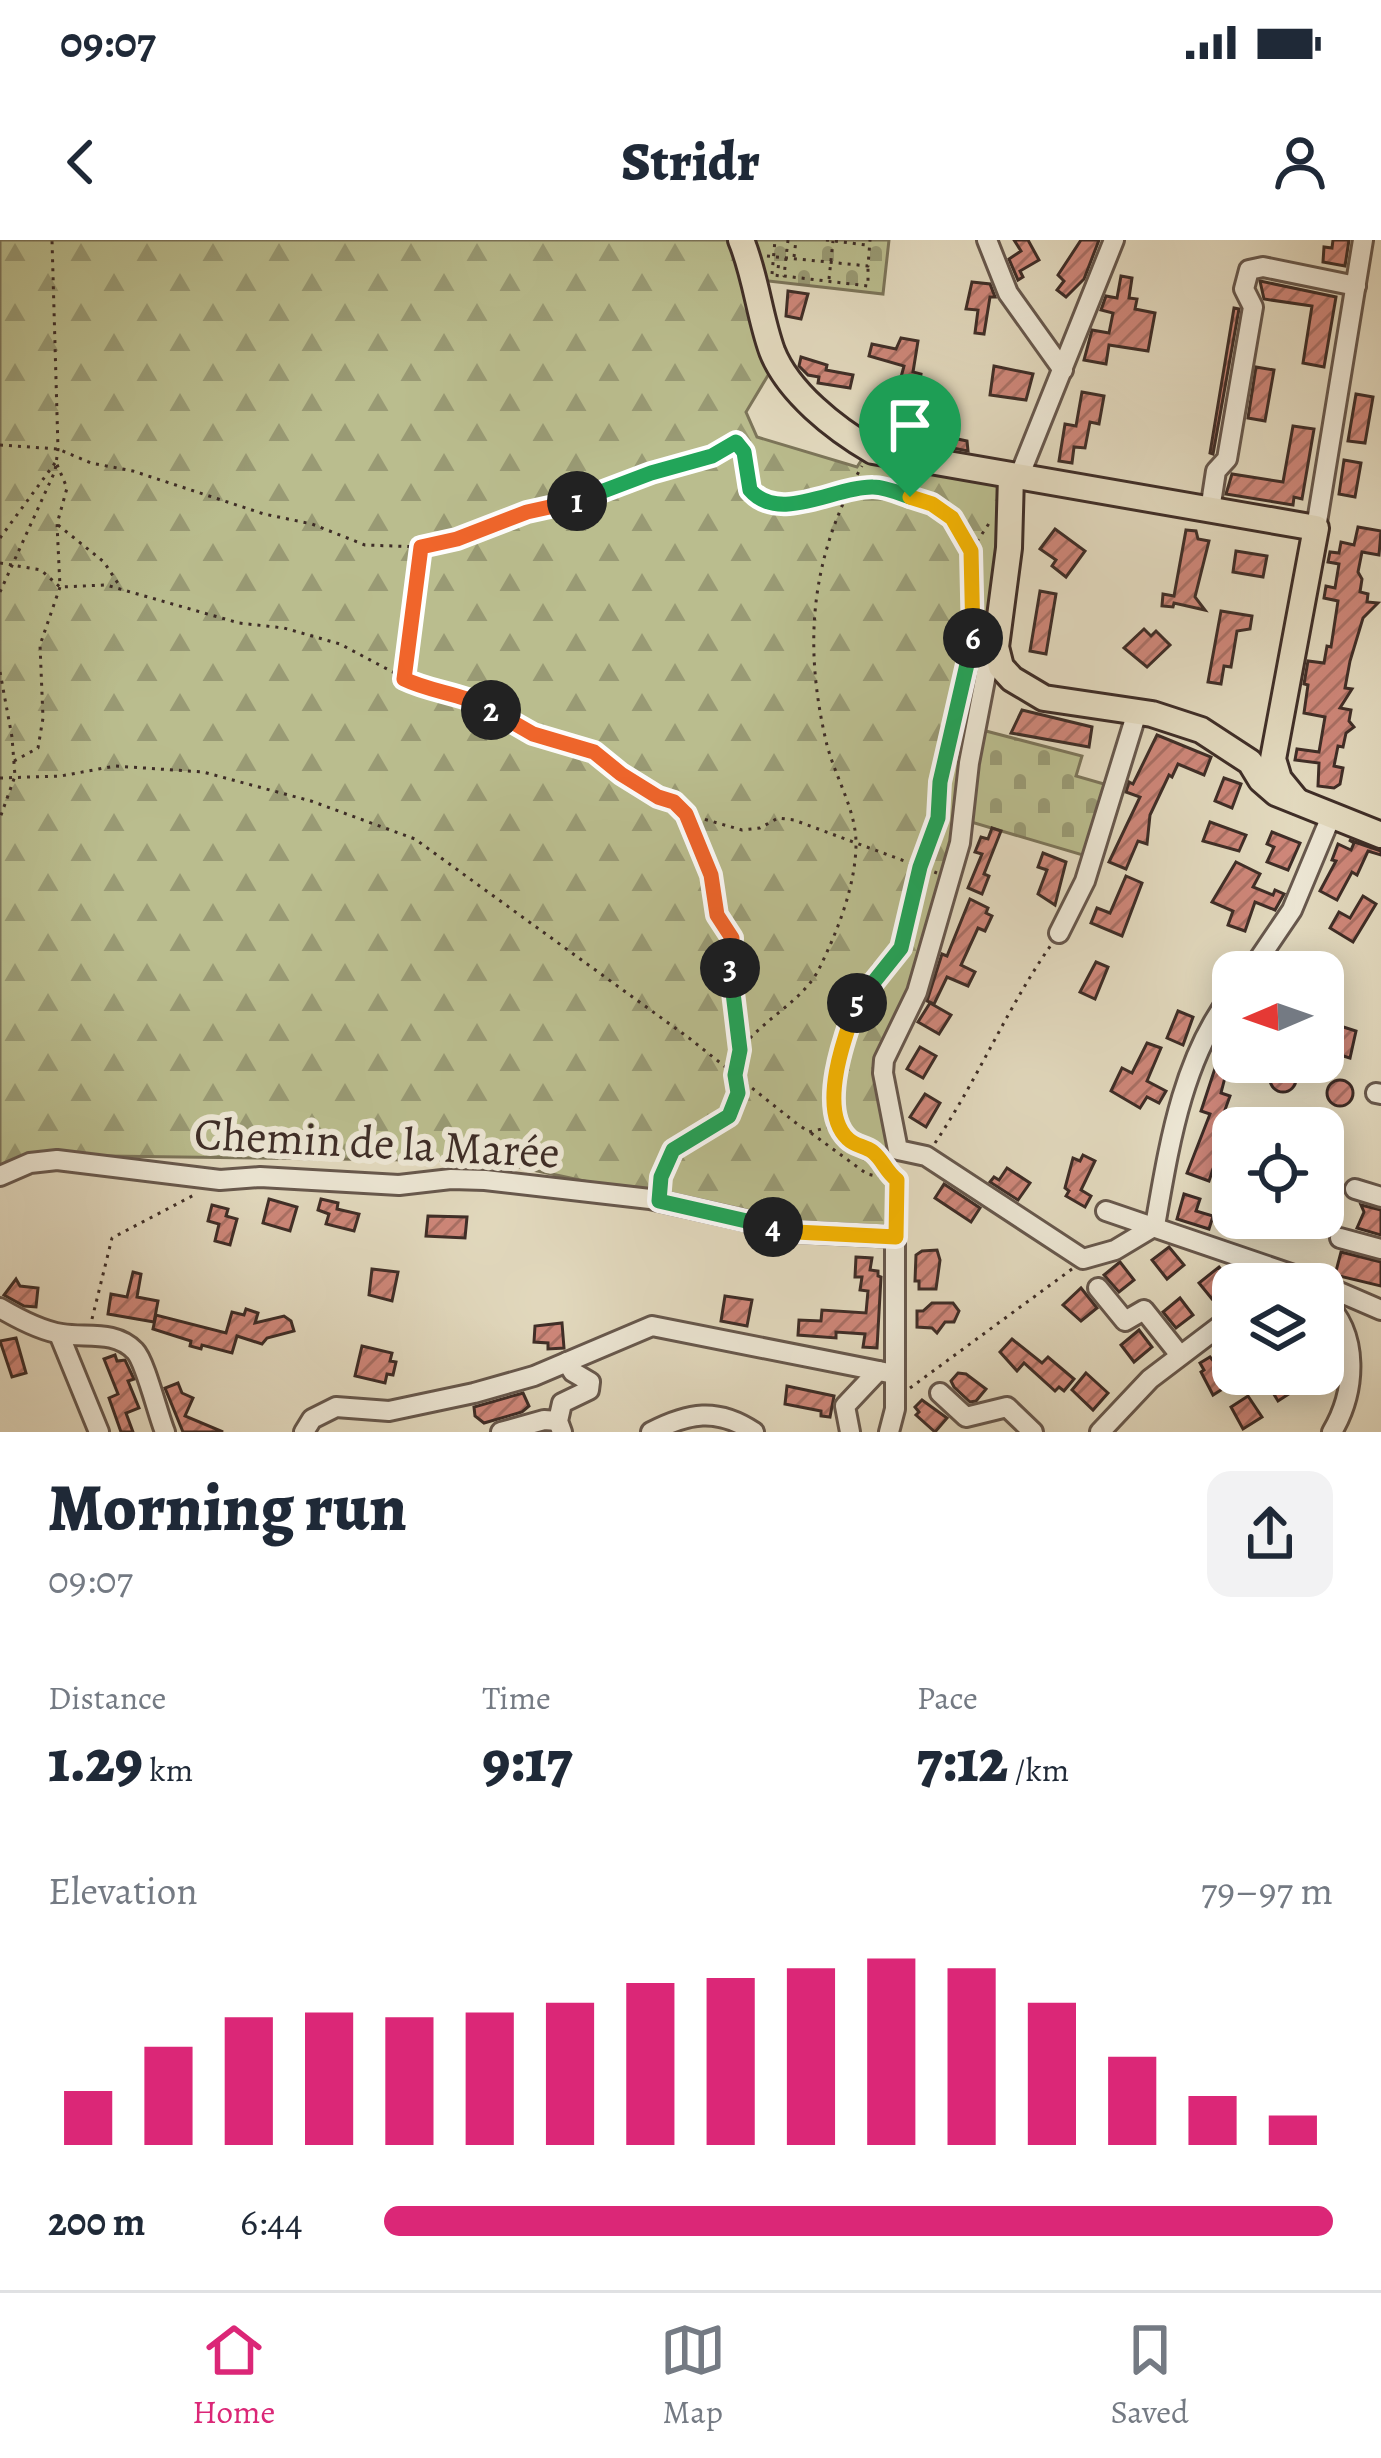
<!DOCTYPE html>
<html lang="en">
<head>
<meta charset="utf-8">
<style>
	body { margin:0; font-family:Alegreya,serif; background:#f2f2f3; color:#1f2937; height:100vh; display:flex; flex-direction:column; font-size:45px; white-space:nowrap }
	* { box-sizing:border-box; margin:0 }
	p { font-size:39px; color:#747a83 }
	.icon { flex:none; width:66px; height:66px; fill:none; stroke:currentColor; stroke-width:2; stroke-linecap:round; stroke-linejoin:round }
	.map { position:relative; height:1192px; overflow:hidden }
	.details { display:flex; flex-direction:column; background:#fff; flex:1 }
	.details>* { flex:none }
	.needle { width:78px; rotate:268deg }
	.tools { position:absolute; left:1212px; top:711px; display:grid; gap:24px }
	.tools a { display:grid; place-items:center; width:132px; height:132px; border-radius:24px; background:#fff; box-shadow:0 6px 30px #0003; font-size:60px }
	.pin { position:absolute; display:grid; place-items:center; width:102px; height:102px; color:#fff; margin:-123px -51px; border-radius:50% 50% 50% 0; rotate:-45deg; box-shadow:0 0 12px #0007 }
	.pin .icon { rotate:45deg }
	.km { position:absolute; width:60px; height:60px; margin:-30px; border-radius:50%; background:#222; color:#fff; font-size:33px; line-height:60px; text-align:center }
	.round { display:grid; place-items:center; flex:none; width:126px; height:126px; border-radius:24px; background:#f2f2f3 }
	.head { display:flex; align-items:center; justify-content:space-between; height:204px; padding:0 48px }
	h1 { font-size:66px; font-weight:800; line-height:90px }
	.stats { display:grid; grid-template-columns:repeat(3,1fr); gap:18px; height:204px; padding:12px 48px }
	.stats div { display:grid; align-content:center }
	.stats b { font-size:60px; font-weight:800 }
	.stats small { font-size:33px; font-weight:400 }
	.stats p { font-size:33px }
	.chart { height:336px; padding:24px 48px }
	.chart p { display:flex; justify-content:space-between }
	.chart svg { width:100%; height:216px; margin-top:12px; stroke:#db2777; stroke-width:6 }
	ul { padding:0 48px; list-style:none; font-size:39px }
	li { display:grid; grid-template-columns:192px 144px 1fr; align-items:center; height:90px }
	li i { height:30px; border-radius:15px; background:#db2777 }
	.status { display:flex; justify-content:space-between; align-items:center; height:84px; padding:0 60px; background:#fff; direction:ltr }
	.status svg { height:33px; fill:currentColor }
	header { display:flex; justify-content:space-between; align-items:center; height:156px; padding:0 48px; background:#fff; font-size:54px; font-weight:800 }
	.tabs { display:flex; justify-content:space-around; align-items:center; height:168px; border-top:3px solid #e0e1e3; background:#fff; font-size:33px; color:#747a83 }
	.tabs a { display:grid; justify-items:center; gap:6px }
	.tabs .current { color:#db2777 }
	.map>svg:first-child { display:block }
</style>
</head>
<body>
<div class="status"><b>09:07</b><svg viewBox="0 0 49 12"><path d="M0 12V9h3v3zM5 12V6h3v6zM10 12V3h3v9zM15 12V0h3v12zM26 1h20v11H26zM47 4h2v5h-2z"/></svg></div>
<header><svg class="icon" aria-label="back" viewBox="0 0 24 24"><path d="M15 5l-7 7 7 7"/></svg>Stridr<svg class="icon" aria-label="person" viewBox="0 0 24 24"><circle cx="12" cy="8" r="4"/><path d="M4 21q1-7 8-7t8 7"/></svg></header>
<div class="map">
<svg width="1381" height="1192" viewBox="0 0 1381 1192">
	<defs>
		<pattern id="forest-firs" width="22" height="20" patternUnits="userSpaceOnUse" patternTransform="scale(3)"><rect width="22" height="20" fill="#babd8e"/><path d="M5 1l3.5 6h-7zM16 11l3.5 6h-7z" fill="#999a74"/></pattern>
		<pattern id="cemetery-stones" width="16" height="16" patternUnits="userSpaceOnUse" patternTransform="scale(3)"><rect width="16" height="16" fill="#babd8e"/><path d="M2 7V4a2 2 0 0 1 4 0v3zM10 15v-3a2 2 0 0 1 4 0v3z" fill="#999a74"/></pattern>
		<pattern id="building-hatch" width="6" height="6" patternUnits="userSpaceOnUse" patternTransform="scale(3)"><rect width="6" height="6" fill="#cf877a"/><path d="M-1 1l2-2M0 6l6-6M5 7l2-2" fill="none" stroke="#a96f64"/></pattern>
	</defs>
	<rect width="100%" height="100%" fill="#e3dabf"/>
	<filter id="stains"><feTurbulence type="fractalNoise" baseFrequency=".00167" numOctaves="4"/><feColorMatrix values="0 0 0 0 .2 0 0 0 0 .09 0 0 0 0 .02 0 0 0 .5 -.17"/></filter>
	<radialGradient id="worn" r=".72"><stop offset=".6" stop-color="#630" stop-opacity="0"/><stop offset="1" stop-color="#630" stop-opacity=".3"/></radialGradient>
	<path fill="url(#forest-firs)" stroke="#7c755a" stroke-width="3" d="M0,0H740L776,122L746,172L757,197L857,227L868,210L993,241L1003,248L1006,317L974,457L956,603L913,748L873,828L892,908L887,986L798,987L491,921L31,915L0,933Z"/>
	<g fill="url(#cemetery-stones)" stroke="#7c755a" stroke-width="3">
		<path d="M750,0H889L883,54L760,40Z"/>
		<path d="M982,490L1082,516L1076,536L1111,546L1086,616L971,582Z"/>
	</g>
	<g fill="url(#building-hatch)" stroke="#3e2d27" stroke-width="3">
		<path d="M1014,0H1028L1039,20L1020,31L1023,37L1018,40L1009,19L1021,11Z"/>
		<path d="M1081,0H1099L1084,39L1066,57L1057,50L1064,41L1058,35Z"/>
		<path d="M1333,0H1349L1345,26L1323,22L1324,7L1332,8Z"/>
		<path d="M1121,36L1132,38L1129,58L1137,59L1135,69L1155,73L1148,111L1109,105L1106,124L1084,120L1092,90L1109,93L1113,73L1101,70L1106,56L1117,58Z"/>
		<path d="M1260,41L1336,57L1324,127L1303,123L1312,66L1264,59Z"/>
		<path d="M972,42L990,44L995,57H990L984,94L975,93L978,70L966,69Z"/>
		<path d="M788,51L808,54L801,79L786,76Z"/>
		<path d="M1234,68L1239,69L1213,214L1210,213Z"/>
		<path d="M901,98L918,101L913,132L921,134L920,140L929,142V175L917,177L914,164L907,160L910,144L900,141L904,126L869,116L872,104L896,109Z"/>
		<path d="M801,117L827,125L826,130L853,135L850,148L818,143L819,137L808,135L799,126Z"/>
		<path d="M994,126L1033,134L1026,160L990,155Z"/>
		<path d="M1256,127L1274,130L1265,181L1248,178Z"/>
		<path d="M1082,152L1104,156L1099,184L1090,182L1085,208L1074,207L1072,223L1059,221L1065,184L1076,186Z"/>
		<path d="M1356,154L1373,157L1365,203L1348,201Z"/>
		<path d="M947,184L956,186L953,198L967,201L968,211L937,205L939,189L945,191Z"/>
		<path d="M1293,186L1314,189L1302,259L1294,257L1293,265L1226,254L1232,234L1283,242Z"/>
		<path d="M1344,220L1361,223L1355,257L1339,254Z"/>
		<path d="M1358,287L1381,291L1379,315L1362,312L1358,332L1362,339L1360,352L1368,354L1367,362L1378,363L1363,378L1350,421L1345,448L1352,449L1340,468L1351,470L1349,481L1354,487L1346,493L1343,507L1338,506L1334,526L1343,528L1340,544L1334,548L1318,546L1319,523L1295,520L1297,509L1319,512L1325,477L1304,473L1308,445L1304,444L1308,421L1324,423L1327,406L1331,407L1338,361L1324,358L1326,346L1335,348L1339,324L1328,322L1330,312L1339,313L1341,302L1354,305Z"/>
		<path d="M1055,289L1085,311L1066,337L1052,326L1056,320L1040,309Z"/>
		<path d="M1186,290L1196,291L1198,299L1209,301L1195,357L1205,370L1174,363L1173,367L1162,366L1163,354L1174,356Z"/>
		<path d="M1236,311L1267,316L1263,337L1233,332Z"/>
		<path d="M1040,351L1056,354L1046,414L1030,411Z"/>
		<path d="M1221,371L1252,376L1250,389L1237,391L1231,427L1224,426L1221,444L1208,442Z"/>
		<path d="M1144,389L1151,396L1156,391L1170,405L1147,427L1124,408Z"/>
		<path d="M1022,470L1092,487L1089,507L1011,493Z"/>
		<path d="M1157,495L1211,517L1204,535L1178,524L1172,537L1169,535L1150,575L1147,604L1138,601L1126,629L1109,622L1140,557L1126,552L1129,542L1133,544Z"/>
		<path d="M1224,538L1241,544L1232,568L1215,561Z"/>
		<path d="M1210,582L1246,595L1239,611L1203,601Z"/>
		<path d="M992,588L1001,591L984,634L989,636L982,654L968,648L982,614L975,612L981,597L988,599Z"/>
		<path d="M1272,592L1300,603L1288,630L1267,622L1274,607L1267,604Z"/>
		<path d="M1349,600L1381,611V615L1368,611L1357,635L1352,632L1337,660L1320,651L1336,621L1332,620L1338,604L1351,610L1354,603Z"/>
		<path d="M1043,613L1066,622L1055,665L1038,654L1047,630L1038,627Z"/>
		<path d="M1236,622L1260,634L1253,647L1273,655L1275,650L1284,654L1275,670L1255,662L1245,691L1228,685L1233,671L1212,662Z"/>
		<path d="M1126,636L1142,643L1122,696L1091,683L1097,668L1110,673Z"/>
		<path d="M1363,656L1376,664L1353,702L1330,688L1339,672L1350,678Z"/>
		<path d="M970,659L988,668L986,673L992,676L985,691L978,688L961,725L975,732L968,746L947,737L934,764L927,761L942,714L947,716Z"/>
		<path d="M1096,722L1108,727L1095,759L1080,752Z"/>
		<path d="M930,763L951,775L939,794L918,782Z"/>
		<path d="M1178,771L1193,777L1183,805L1167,798Z"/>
		<path d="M1334,784L1356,791L1350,818L1330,812Z"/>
		<path d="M1224,801L1233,806L1221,853L1230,856L1217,892L1216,903L1221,905L1209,941L1187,933L1210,874L1201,871Z"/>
		<path d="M1147,803L1161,808L1147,841L1166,851L1159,863L1147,857L1140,868L1111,851L1122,828L1132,833Z"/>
		<path d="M920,807L936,816L923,838L907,829Z"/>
		<circle cx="1283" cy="839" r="13"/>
		<circle cx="1340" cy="853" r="13"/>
		<path d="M925,854L940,863L926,887L910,877Z"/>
		<path d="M1083,915L1095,921L1081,950L1091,956L1085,967L1066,956L1069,951L1065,948L1073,918L1080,921Z"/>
		<path d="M1007,928L1030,943L1018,960L990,942L994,937L999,940Z"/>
		<path d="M944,944L980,968L971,982L935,958Z"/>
		<path d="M1184,954L1200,959L1196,971L1213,976L1209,989L1177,979Z"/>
		<path d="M269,959L297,967L290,991L263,983Z"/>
		<path d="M321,959L338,963L337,969L359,974L354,991L326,984L329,974L318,970Z"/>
		<path d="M212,965L228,969L226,976L237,979L230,1005L215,1001L219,984L208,981Z"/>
		<path d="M1361,965L1381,970V995L1357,988L1364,972Z"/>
		<path d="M428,976L467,977L465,998L426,996Z"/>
		<path d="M1169,1007L1184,1025L1167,1039L1152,1020Z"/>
		<path d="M937,1010L940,1020L936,1049H919V1041H915L916,1015L922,1011Z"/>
		<path d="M1341,1012L1381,1022V1046L1335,1035Z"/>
		<path d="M856,1017L872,1018L870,1030L878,1031V1036L881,1037L877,1108L863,1107L865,1094L836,1092V1098L798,1095L799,1080L821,1081L822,1070L866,1073L868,1051L860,1050L862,1037H855Z"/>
		<path d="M1120,1022L1134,1040L1119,1052L1104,1035Z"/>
		<path d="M1219,1027L1233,1045L1212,1059L1199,1043Z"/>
		<path d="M372,1029L398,1032L392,1061L369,1055Z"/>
		<path d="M133,1032L141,1034L137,1057L158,1061L154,1082L108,1074L111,1054L127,1057Z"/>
		<path d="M16,1039L20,1046L38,1048L36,1067L24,1066L4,1055Z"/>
		<path d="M1081,1048L1097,1068L1081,1081L1063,1065Z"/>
		<path d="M725,1056L752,1060L747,1086L721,1081Z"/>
		<path d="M1180,1058L1193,1075L1176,1088L1163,1072Z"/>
		<path d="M932,1063H953L959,1071L954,1082H945L937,1093L932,1088L917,1087V1071H923Z"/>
		<path d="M246,1069L258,1073L255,1083L284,1076L291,1081L294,1091L267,1098L262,1104L237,1096L232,1113L202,1105L201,1109L190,1106L191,1101L153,1089L156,1075L226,1093L232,1072L244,1075Z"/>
		<path d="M562,1083L564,1108L548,1109V1103L534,1102L535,1086Z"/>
		<path d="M1139,1090L1152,1107L1134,1122L1121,1105Z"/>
		<path d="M16,1098L26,1133L12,1137L0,1101Z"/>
		<path d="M1012,1099L1042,1123L1048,1117L1074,1139L1064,1151L1059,1147L1055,1151L1024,1123L1017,1131L1000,1112Z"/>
		<path d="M362,1106L392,1113L390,1121L396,1122L393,1135L387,1134L385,1143L355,1136Z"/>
		<path d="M115,1115L117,1121L125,1120L134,1139L128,1141L139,1168L126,1173L133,1192H121L109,1158L118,1154L104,1119Z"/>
		<path d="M1210,1117L1232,1143L1213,1155L1201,1132L1204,1130L1200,1123Z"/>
		<path d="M958,1133L966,1134L986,1149L976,1161L970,1162L954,1147L951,1141Z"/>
		<path d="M1086,1133L1108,1153L1093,1170L1072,1150Z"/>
		<path d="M1280,1134H1289L1298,1148L1278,1161L1267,1143Z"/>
		<path d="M178,1143L182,1153L193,1158L185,1176L223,1192H183L165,1148Z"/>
		<path d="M787,1146L834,1156L830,1177L821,1176V1171L785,1164Z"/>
		<path d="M523,1153L529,1166L522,1172L484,1183L475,1176L474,1167Z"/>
		<path d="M1248,1156L1262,1177L1243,1189L1231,1167Z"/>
		<path d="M922,1160L947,1178L935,1192L916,1175L919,1172L915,1167Z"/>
	</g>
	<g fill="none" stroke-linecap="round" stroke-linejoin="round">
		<defs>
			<g id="minor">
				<path d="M987,0L1008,53L1063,130"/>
				<path d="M1019,237L1114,0"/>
				<path d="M1210,270L1216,231L1227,219L1253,67L1244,49L1249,30L1263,27L1356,46"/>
				<path d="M1316,288L1363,0"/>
				<path d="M997,417L988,424L969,523L960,603L917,752L884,820L883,833L898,910L926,916L1083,1019L1115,1010L1155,986"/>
				<path d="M1059,693L1085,641L1137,472"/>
				<path d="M1250,732L1292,670L1332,574"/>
				<path d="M1376,853L1381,854"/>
				<path d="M0,936L30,923L57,920L220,940L260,937L399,945L451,939L485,940L650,959L796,992L895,997V1169L889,1192"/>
				<path d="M1355,949L1381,957"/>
				<path d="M1106,971L1320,1044"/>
				<path d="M1155,986C1169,906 1182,818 1233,753"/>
				<path d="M1340,998L1381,1009"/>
				<path d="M1323,1045L1381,1070"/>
				<path d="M1098,1048L1125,1081L1144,1070L1179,1114"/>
				<path d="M1323,1060C1360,1094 1356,1151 1332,1192"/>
				<path d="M0,1068C17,1078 42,1091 62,1094C86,1098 115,1090 135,1111C145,1121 158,1175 165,1192"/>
				<path d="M59,1094L99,1192"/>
				<path d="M940,1153L966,1177L1007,1167L1033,1192"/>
				<path d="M304,1192L312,1179L336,1167L389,1171L474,1153L534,1136L652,1086L894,1134"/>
				<path d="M501,1192L544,1180L558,1181"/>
				<path d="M562,1192L558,1181L562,1163L589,1150L590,1142L573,1132L567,1122"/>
				<path d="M651,1192C688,1173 717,1167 754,1192"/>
				<path d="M850,1192L845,1166L878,1131"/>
				<path d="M1100,1192L1150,1139L1233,1076"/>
			</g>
			<g id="major">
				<path d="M741,0C756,36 759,75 772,111C788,152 835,189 873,211L1316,288L1273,519L1279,539L1297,561"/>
				<path d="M1011,236L1009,308L996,407L1001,427L1012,439L1044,458L1152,474L1201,490L1250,522L1261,540L1276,553L1381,595"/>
			</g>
		</defs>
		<use href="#minor" stroke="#67584d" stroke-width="24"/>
		<use href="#major" stroke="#3e2d27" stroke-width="30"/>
		<g stroke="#3e2d27" stroke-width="3" stroke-dasharray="3 6" stroke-linecap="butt">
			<path d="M788,0L784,36L868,46V28"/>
			<path d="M826,0L866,5"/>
			<path d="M767,16L868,26L870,0"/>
			<path d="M794,17L796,0"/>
			<path d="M772,34L775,0"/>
			<path d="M777,37L779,21"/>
			<path d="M829,39L833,1"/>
			<path d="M0,205L58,209L91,223L133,231L264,274L312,284L365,305L421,307L457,299L503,279L595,256L651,233L713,216L736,203C748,217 746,231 750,248C759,280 847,251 871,247C896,251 933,258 951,277C960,286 965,300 971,311"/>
			<path d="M58,285L104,322L119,345"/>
			<path d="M0,298L55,223"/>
			<path d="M972,309L990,282"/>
			<path d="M0,323L41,330L60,347L106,345L239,383L284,388L340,404L421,447L473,459L533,494L580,505L658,557L674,562L686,574L742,590L760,588L778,578L794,580L937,633"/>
			<path d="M0,352L55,231L58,209L52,0"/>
			<path d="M0,432L12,497L15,536L0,578"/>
			<path d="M405,436L421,308"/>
			<path d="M14,521L38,508L43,478L40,405L60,347L57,284L67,248L56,222"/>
			<path d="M0,538L61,536L115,526L203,532L311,561L415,599L689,798L796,883L809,892L838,885"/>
			<path d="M686,576L711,635L717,675L732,697L727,733L735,750L733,778L739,809"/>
			<path d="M811,893L867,934L895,940"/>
			<path d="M935,903C978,839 1007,768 1051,705"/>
			<path d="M897,940L884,931L878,916L847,899L838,885L835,841L840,806L859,760L901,708L920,627L938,578L939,541L974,394L969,344L971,311"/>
			<path d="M660,948L673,909C696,896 735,883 738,852C739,837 733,821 742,808C763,779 803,761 819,729C837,692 855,648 856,606C857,570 834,536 826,501C803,402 811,316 862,226"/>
			<path d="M896,983L898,927"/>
			<path d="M92,1079L112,998L194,955"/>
			<path d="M910,1148L1072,1029"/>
		</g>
		<use href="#minor" stroke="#ede7d5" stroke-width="18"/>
		<use href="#major" stroke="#e3dabf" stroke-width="24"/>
	</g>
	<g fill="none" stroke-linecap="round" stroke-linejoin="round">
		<defs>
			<path id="split-1" d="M577,261L651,233L712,216L736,202L744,212L750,250C779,284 836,246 873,247C885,247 899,253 910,257"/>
			<path id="split-2" d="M491,470C463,453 433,453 404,439L421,307L457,299L527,272L577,261"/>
			<path id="split-3" d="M491,470L533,494L594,512L621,534L658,557L674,562L686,574L711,635L717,675L732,698L730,728"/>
			<path id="split-4" d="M730,728L740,810L735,835L738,853L729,876L673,910L661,937L659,961L773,987"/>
			<path id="split-5" d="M773,987L796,992L896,997L897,940C886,932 883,920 873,912C865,906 855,906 848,899C817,870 845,795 857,763"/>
			<path id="split-6" d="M857,763L901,708L920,627L938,578L940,542L973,398"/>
			<path id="split-7" d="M910,257L932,264L952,278L971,311L973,398"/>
		</defs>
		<use href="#split-1" stroke="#fff" stroke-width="24"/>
		<use href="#split-2" stroke="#fff" stroke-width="24"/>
		<use href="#split-3" stroke="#fff" stroke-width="24"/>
		<use href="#split-4" stroke="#fff" stroke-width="24"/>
		<use href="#split-5" stroke="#fff" stroke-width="24"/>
		<use href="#split-6" stroke="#fff" stroke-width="24"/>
		<use href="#split-7" stroke="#fff" stroke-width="24"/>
		<use href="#split-1" stroke="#22a559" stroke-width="15"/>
		<use href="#split-2" stroke="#f0652b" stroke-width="15"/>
		<use href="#split-3" stroke="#f0652b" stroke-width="15"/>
		<use href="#split-4" stroke="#22a559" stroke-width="15"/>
		<use href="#split-5" stroke="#f5b400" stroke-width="15"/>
		<use href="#split-6" stroke="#22a559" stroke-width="15"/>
		<use href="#split-7" stroke="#f5b400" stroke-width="15"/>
	</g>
	<g text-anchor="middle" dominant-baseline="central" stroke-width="12" stroke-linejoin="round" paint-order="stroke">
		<g font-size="45" fill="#3e2d27" stroke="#ede7d5">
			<text transform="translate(377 903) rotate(3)">Chemin de la Marée</text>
		</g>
	</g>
	<rect width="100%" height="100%" filter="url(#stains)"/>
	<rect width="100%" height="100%" fill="url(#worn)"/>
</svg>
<div class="tools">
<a><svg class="needle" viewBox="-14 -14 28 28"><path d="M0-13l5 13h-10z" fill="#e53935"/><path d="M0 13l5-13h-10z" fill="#747a83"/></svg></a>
<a><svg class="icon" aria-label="locate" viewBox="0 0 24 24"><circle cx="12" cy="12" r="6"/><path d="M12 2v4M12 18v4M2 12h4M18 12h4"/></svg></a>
<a><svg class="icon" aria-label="layers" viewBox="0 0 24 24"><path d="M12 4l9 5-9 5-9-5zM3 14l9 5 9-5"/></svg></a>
</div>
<div class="pin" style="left:910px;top:257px;background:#1e9e55"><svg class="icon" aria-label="arrive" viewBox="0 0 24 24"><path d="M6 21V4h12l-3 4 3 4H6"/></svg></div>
<b class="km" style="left:577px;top:261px">1</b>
<b class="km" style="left:491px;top:470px">2</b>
<b class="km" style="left:730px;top:728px">3</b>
<b class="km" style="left:773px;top:987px">4</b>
<b class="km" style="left:857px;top:763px">5</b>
<b class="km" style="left:973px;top:398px">6</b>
</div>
<section class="details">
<div class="head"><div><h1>Morning run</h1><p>09:07</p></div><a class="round"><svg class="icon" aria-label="share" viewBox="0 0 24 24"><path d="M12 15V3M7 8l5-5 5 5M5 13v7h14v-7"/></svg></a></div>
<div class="stats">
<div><p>Distance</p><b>1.29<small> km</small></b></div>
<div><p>Time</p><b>9:17</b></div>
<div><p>Pace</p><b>7:12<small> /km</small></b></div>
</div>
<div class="chart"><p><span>Elevation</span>79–97 m</p>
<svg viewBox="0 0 160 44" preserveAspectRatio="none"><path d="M5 44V33M15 44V24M25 44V18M35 44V17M45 44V18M55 44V17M65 44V15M75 44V11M85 44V10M95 44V8M105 44V6M115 44V8M125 44V15M135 44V26M145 44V34M155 44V38"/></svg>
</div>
<ul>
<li><b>200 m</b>6:44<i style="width:100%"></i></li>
</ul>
</section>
<nav class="tabs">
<a class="current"><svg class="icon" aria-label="home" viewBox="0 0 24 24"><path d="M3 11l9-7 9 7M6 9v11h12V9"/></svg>Home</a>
<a><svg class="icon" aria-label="map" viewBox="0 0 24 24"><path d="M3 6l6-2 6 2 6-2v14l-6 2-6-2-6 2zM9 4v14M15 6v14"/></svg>Map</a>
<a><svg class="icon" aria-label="saved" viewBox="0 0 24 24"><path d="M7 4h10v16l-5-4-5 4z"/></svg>Saved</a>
</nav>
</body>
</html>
